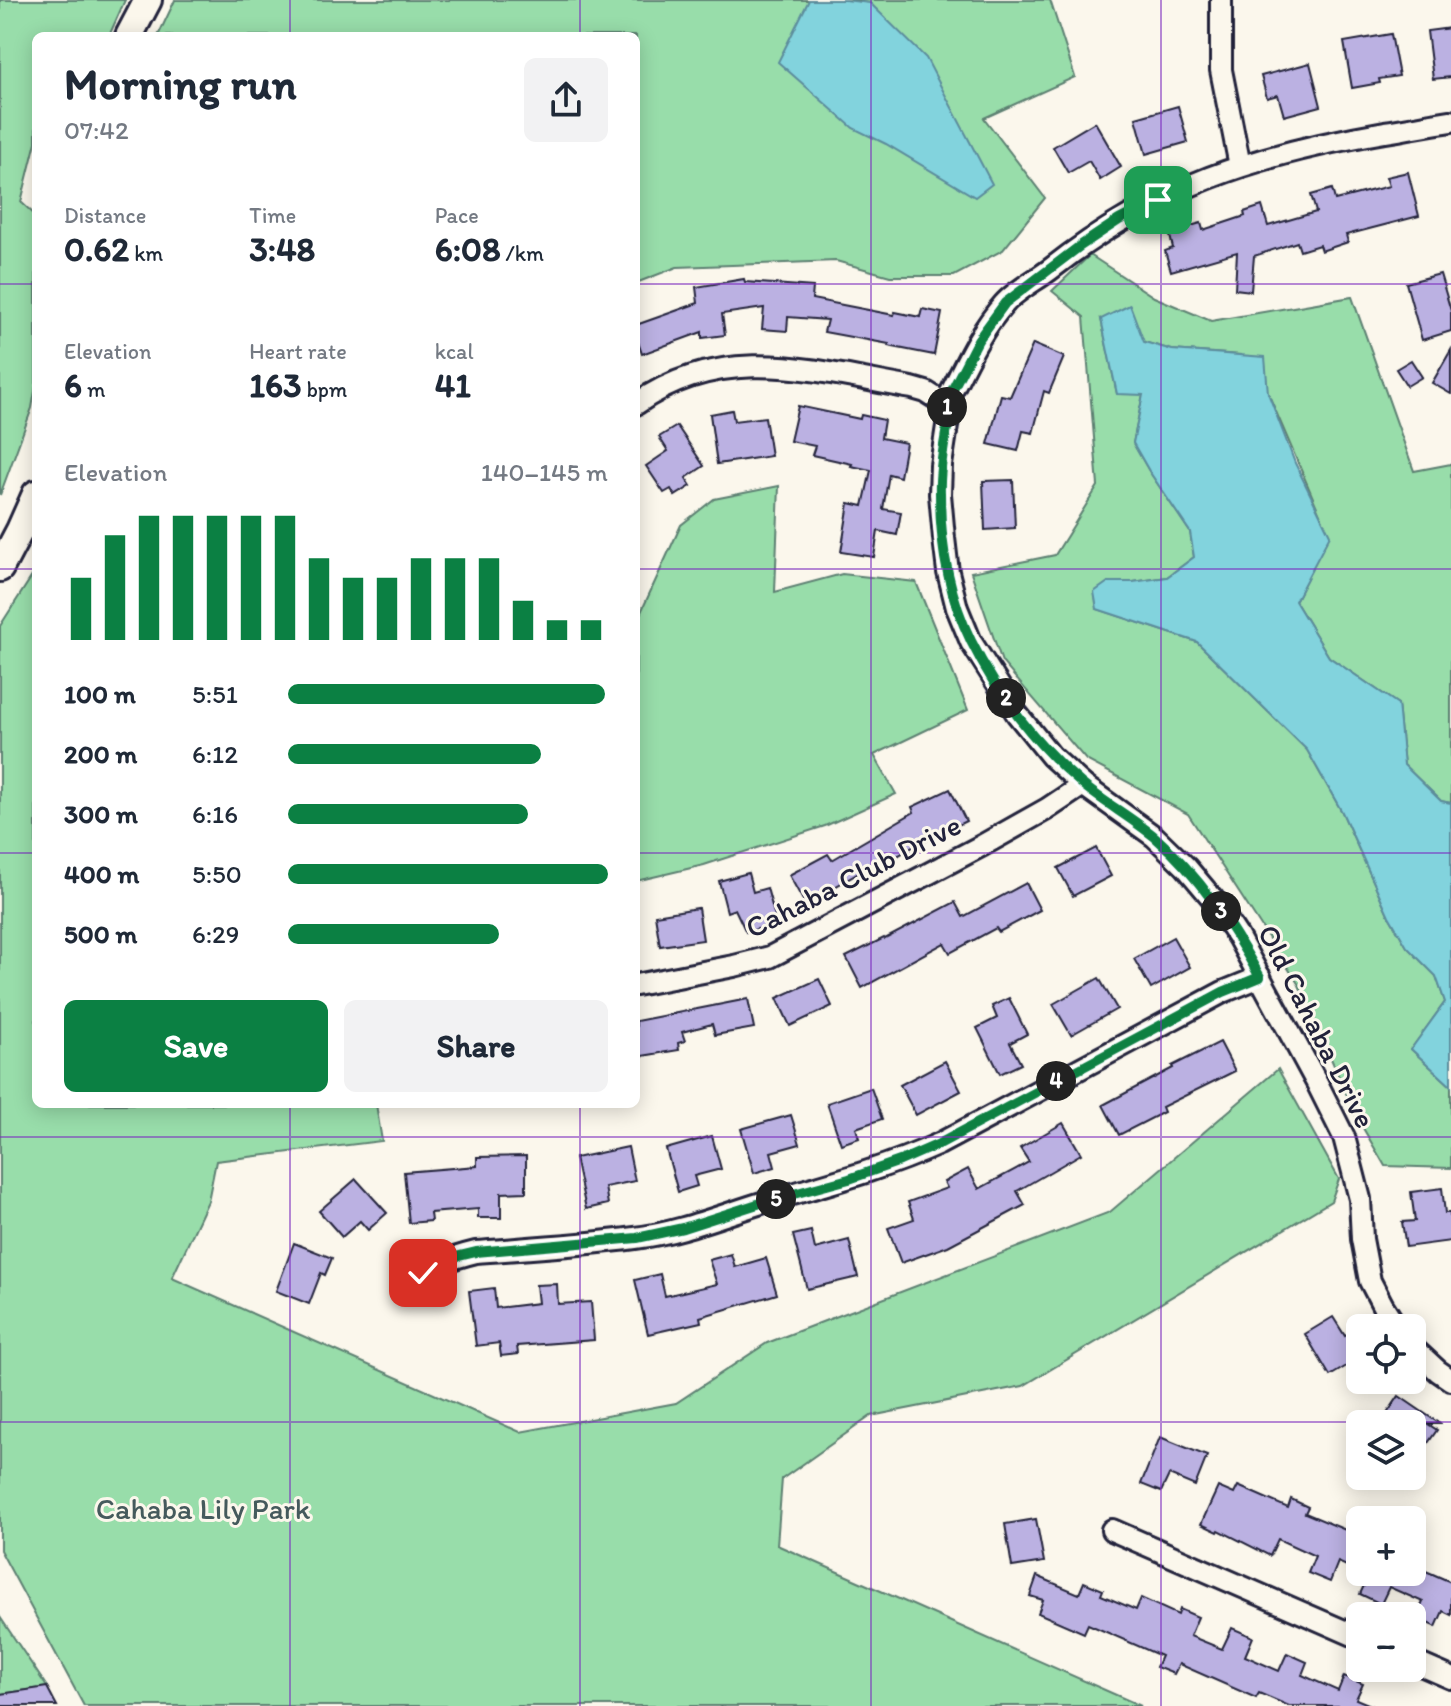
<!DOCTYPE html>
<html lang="en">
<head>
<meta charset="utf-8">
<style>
	body { margin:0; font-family:Itim,sans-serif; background:#f2f2f3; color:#1f2937; height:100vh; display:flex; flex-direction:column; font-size:30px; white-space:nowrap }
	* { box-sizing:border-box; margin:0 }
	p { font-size:26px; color:#747a83 }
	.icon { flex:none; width:44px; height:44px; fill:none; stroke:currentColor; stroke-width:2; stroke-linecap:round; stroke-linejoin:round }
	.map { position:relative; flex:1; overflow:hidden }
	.details { position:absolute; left:32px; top:32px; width:608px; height:1076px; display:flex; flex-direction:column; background:#fff; border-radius:12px; box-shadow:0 4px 20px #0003 }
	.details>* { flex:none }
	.controls { position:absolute; left:1346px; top:1314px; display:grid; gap:16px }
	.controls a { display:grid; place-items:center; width:80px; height:80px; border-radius:12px; background:#fff; box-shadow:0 4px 20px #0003; font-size:40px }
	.pin { position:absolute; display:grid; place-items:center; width:68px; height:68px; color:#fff; margin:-34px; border-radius:16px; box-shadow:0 4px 12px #0006 }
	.km { position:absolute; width:40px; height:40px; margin:-20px; border-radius:50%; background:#222; color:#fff; font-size:22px; line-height:40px; text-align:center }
	.round { display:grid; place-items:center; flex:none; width:84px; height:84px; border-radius:12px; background:#f2f2f3 }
	.summary { display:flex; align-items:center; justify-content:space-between; height:136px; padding:0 32px }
	h1 { font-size:44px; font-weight:700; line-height:60px }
	.figures { display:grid; grid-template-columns:repeat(3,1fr); gap:12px; height:136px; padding:8px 32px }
	.figures div { display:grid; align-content:center }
	.figures b { font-size:34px; font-weight:700 }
	.figures small { font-size:22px; font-weight:400 }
	.figures p { font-size:22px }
	.chart { height:224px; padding:16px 32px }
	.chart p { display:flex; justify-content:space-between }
	.chart svg { width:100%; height:144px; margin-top:8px; stroke:#0b8043; stroke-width:6 }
	.cta { display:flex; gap:16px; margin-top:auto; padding:16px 32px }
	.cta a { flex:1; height:92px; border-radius:12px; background:#0b8043; color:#fff; font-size:32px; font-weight:700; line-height:92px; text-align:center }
	.cta a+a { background:#f2f2f3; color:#1f2937 }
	ul { padding:0 32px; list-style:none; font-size:26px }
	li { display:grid; grid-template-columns:128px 96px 1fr; align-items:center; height:60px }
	li i { height:20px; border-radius:10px; background:#0b8043 }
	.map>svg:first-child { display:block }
</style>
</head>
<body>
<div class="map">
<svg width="1451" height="1706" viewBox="0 0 1451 1706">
	<rect width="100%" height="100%" fill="#fbf7ec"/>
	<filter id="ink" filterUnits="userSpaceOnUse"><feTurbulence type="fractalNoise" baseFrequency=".0125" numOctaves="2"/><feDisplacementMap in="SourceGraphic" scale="16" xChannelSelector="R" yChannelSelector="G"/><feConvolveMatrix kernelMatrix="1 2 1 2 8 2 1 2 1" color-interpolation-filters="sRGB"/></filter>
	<g filter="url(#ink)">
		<g fill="#98ddaa" stroke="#5d8072" stroke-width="2">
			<path d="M0,0H125L109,36H36V142L21,202L36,216V386L32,408L0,495Z"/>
			<path d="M175,0H1050L1075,77L984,118L1045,198L1003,250L954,276H890L836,261L677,267L636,283V36H158Z"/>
			<path d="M1090,255L1154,297L1211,321L1352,297L1414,471L1451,464V803L1441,801L1404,765L1398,704L1329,657L1295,601L1329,535L1268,393L1241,355L1172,350L1144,342L1101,319L1117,394H1143L1133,443L1149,471L1190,532L1194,557L1167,577L1133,582H1108L1097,609L1197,642L1307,750L1342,812L1389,916L1407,947L1436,976L1445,1002L1411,1049L1451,1086V1168L1385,1166L1356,1116L1299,985L1188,814L1086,760L1002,662L971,572L1055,555L1098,486L1084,317L1052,291Z"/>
			<path d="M779,486L775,592L842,574L916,582L968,710L874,755L896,794L825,826L704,865L636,881V623L681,525L714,499Z"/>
			<path d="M36,570V1104H376L382,1141L216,1161L208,1201L172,1278L520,1432L676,1403L767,1343L1110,1212L1278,1069L1339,1179L1331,1201L1023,1386L871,1416L782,1479L777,1545L1141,1706H84L0,1550V626Z"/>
			<path d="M0,1617L47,1687L0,1694Z"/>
		</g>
		<g fill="#82d3dd" stroke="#5c8c9c" stroke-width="2">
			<path d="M809,0H845L870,3L926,58L992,184L975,197L886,144L853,128L778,62Z"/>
			<path d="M1130,305L1144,342L1172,350L1265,357L1268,393L1295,463L1330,535L1295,601L1329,657L1398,704L1404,765L1441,801L1451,803V1086L1411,1049L1445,1002L1436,976L1407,947L1389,916L1342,812L1307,750L1197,642L1097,609L1094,592L1108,582H1133L1167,577L1194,557L1190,532L1149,471L1133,443L1143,395L1117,394L1101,319Z"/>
		</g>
		<g fill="#bbb1e2" stroke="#22223b" stroke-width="2">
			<path d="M1451,28V77L1433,79L1427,31Z"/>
			<path d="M1391,34L1399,76L1379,79L1380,83L1352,88L1344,42Z"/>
			<path d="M1310,63L1321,106L1284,116L1278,95L1267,98L1261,76Z"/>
			<path d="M1178,106L1188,142L1146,154L1136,118Z"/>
			<path d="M1095,122L1121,167L1100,180L1089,161L1068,173L1053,147Z"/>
			<path d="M1408,172L1419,216L1346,235L1348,242L1321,251L1319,245L1300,251L1297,242L1254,256L1251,291L1235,289L1237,252L1171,271L1165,251L1173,248L1169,232L1201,223L1203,230L1245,216L1244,212L1262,206L1268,226L1316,212L1311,195L1332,189L1335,200L1389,186L1386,177Z"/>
			<path d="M1440,274L1451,311V331L1422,340L1406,283Z"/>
			<path d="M744,279L745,282L813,287L812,299L894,315L895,312L920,317L922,309L942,313L934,355L888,346L889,344L824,332L827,320L788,317L787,331L762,329L764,308L722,314L725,335L702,338V332L642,354L636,336V325L698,303L696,287Z"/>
			<path d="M1033,344L1064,357L1049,393L1044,391L1033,433L1023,431L1018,451L988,444L1001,395L1010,397Z"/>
			<path d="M1451,350V394L1432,383Z"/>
			<path d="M1411,360L1422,377L1407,386L1396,369Z"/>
			<path d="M798,406L860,419L861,415L884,420L881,438L906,443L900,477L889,474L883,509L901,512L897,535L878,531L874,557L841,552L849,503L863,506L871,470L851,466L852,464L812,455L815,446L790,441Z"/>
			<path d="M732,410L734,421L765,417L771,456L717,464L710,414Z"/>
			<path d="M677,426L704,466L686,478L691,486L675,496L671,489L664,493L646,466L668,451L659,437Z"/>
			<path d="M1013,480L1015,528L985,530L983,481Z"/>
			<path d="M950,789L966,821L913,847L868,873L866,869L805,904L789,875L828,854L832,860L914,812L912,807Z"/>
			<path d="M1096,848L1111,876L1073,896L1058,868Z"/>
			<path d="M748,873L753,892L767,888L777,924L746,932L735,909L727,912L719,881Z"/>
			<path d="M1026,883L1040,910L999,932L996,928L950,953L944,943L862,988L846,957L884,938L885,939L955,902L963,917Z"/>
			<path d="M698,908L703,940L660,946L655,915Z"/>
			<path d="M1173,937L1190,967L1151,989L1134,959Z"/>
			<path d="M1099,978L1117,1009L1071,1035L1053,1004Z"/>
			<path d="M819,979L832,1006L790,1026L777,998Z"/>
			<path d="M1009,998L1027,1034L1010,1043L1021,1064L1000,1074L977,1028L997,1018L992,1006Z"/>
			<path d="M748,999L754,1028L715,1035L712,1024L682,1032L685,1041L678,1043L679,1050L636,1057V1021Z"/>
			<path d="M1220,1042L1235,1071L1162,1107L1164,1112L1119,1135L1103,1105L1173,1068L1172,1066Z"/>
			<path d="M945,1061L961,1091L916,1115L900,1085Z"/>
			<path d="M871,1088L882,1119L856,1128L859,1138L841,1144L827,1103Z"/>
			<path d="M791,1115L800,1144L771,1152L775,1167L754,1173L741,1129Z"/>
			<path d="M1063,1123L1081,1154L1017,1191L1025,1205L948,1246L901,1263L888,1228L914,1219L908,1202L947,1188L944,1182L968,1169L979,1189L1029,1162L1020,1148Z"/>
			<path d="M712,1136L721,1169L694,1176L697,1186L678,1192L666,1149Z"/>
			<path d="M628,1147L635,1181L605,1187L608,1204L586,1209L575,1158Z"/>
			<path d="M526,1156V1192L501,1193V1218H478V1209L430,1213L431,1221L409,1223L404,1172L477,1166V1157Z"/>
			<path d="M356,1179L387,1213L368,1230L360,1221L342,1237L319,1211Z"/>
			<path d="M1442,1188L1445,1213H1450L1451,1241L1406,1247L1402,1222L1415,1221L1411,1192Z"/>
			<path d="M811,1231L815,1249L849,1240L858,1277L807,1289L793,1235Z"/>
			<path d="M294,1243L332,1258L325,1275L321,1273L309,1304L276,1291Z"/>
			<path d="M731,1254L735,1267L766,1258L777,1294L700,1317L701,1322L648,1334L635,1280L660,1274L665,1296L717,1284L709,1260Z"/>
			<path d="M557,1284L558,1304L591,1302L594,1340L517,1346L518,1354L501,1356L499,1343L476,1346L469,1291L494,1288L496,1308L538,1303L536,1285Z"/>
			<path d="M1333,1317L1345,1336L1351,1332L1360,1347V1358L1330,1376L1305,1334Z"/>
			<path d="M1399,1396L1440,1424H1428L1437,1430L1412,1466V1424H1380Z"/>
			<path d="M1160,1437L1207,1456L1195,1486L1169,1475L1161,1492L1141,1484Z"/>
			<path d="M1238,1486L1288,1508L1291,1499L1308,1507L1305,1513L1360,1536V1572L1338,1562L1330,1582L1308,1573L1315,1556L1278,1539L1270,1556L1219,1530L1218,1532L1201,1524L1218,1487L1234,1494Z"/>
			<path d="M1036,1519L1044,1562L1012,1567L1005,1524Z"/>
			<path d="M1412,1565L1451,1582V1615L1443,1611L1436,1627L1416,1618L1423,1602L1389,1587L1381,1604L1360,1594L1368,1577L1357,1572H1412Z"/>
			<path d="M1037,1576L1079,1594L1084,1582L1103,1590L1101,1595L1136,1610L1141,1598L1178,1615L1180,1609L1198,1617L1190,1636L1222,1649L1232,1628L1253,1637L1245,1656L1279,1671L1287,1653L1307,1662L1302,1675L1338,1691L1344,1676L1363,1684L1356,1699L1373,1706H1289L1259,1693L1256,1698L1179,1664L1174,1674L1156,1667L1161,1656L1088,1624L1084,1633L1038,1613L1043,1600L1030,1596Z"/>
			<path d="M47,1687L57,1706H0V1694Z"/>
		</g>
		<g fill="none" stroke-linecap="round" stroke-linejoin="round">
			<defs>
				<g id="minor">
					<path d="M1221,0V70L1240,166"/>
					<path d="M636,404C724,342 815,371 912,388L926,392L945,404"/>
					<path d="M636,985L734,966L770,957L983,845L1047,809L1083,785"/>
					<path d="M413,1282C432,1265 451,1258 476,1252C529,1248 582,1245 635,1238C679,1233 722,1215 765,1202C826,1184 881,1170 939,1144L1223,992L1260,977"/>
					<path d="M1397,1328L1383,1306L1370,1281L1362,1239L1360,1199L1344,1137L1317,1083L1238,937L1213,899L1186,867L1155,837L1083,785L1051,756L1017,714L971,642L957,608L948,572L944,538L940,494L941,465L949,413L945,404C963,370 978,333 1004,304C1016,290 1037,280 1052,268C1155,187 1257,154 1385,132C1407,129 1429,124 1451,121"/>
					<path d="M1412,1347L1438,1371L1451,1380"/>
					<path d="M1112,1530L1360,1638"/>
					<path d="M1412,1661L1451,1678"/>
				</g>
				<g id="tertiary">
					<path d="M129,36L148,0"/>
					<path d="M0,568L20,530L36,494"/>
				</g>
			</defs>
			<use href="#minor" stroke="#22223b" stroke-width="26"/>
			<use href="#tertiary" stroke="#22223b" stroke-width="32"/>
			<use href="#minor" stroke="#fbf7ec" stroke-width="20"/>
			<use href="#tertiary" stroke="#fbf7ec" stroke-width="26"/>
		</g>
	</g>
	<g fill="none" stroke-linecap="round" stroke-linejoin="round" filter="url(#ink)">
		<defs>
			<path id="route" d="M423,1273L451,1258L476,1252L637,1238L683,1228L764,1202L849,1179L900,1161L939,1144L1223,992L1260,977C1232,926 1200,876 1155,837C1132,818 1105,803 1082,784C1036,745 997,694 971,641C949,596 940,543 940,493C939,475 942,457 945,439C946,431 949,423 949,415C949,411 947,407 945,404L978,340L1005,303L1080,246L1119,220L1158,200"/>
		</defs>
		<use href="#route" stroke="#fff" stroke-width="16"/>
		<use href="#route" stroke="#0b8043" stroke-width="10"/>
	</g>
	<path fill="none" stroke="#7b2cbf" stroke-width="2" stroke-opacity="0.55" d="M290,0V36M580,0V36M871,0V1706M1161,0V1706M0,284H36M636,284H1451M0,569H36M636,569H1451M0,853H36M636,853H1451M290,1104V1706M580,1104V1706M0,1137H1451M0,1422H1451"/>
	<g text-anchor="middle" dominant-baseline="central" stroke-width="6" stroke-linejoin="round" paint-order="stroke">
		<g font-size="30" fill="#22223b" stroke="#fbf7ec">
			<text transform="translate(853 876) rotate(-27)">Cahaba Club Drive</text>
			<text transform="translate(1317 1026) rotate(63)">Old Cahaba Drive</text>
		</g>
		<g font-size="30" fill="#455a5c" stroke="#fbf7ec">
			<text x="203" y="1508">Cahaba Lily Park</text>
		</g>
	</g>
</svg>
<div class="controls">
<a><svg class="icon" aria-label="locate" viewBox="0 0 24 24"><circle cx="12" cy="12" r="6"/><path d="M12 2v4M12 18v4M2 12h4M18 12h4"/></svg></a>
<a><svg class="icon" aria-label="layers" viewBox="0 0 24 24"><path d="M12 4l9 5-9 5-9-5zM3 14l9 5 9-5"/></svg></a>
<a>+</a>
<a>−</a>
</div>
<div class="pin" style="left:1158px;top:200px;background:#1e9e55"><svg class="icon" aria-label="arrive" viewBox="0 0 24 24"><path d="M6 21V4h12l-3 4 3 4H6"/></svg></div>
<div class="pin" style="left:423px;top:1273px;background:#d93025"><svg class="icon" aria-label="check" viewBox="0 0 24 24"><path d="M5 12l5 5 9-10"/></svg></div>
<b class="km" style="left:947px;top:407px">1</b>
<b class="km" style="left:1006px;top:698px">2</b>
<b class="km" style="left:1221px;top:911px">3</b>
<b class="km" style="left:1056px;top:1081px">4</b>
<b class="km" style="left:776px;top:1199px">5</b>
<section class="details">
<div class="summary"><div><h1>Morning run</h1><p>07:42</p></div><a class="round"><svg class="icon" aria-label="share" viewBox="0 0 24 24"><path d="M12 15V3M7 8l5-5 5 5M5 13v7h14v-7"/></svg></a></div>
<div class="figures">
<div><p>Distance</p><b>0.62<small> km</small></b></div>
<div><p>Time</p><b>3:48</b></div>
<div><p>Pace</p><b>6:08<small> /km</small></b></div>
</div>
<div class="figures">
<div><p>Elevation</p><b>6<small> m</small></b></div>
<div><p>Heart rate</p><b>163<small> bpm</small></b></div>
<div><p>kcal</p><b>41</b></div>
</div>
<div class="chart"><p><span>Elevation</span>140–145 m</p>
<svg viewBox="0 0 160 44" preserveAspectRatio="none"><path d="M5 44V25M15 44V12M25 44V6M35 44V6M45 44V6M55 44V6M65 44V6M75 44V19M85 44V25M95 44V25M105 44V19M115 44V19M125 44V19M135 44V32M145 44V38M155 44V38"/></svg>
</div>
<ul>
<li><b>100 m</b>5:51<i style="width:99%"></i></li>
<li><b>200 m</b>6:12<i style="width:79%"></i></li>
<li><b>300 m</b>6:16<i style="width:75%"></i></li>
<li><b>400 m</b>5:50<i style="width:100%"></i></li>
<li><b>500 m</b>6:29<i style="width:66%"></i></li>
</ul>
<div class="cta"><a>Save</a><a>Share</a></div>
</section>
</div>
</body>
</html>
